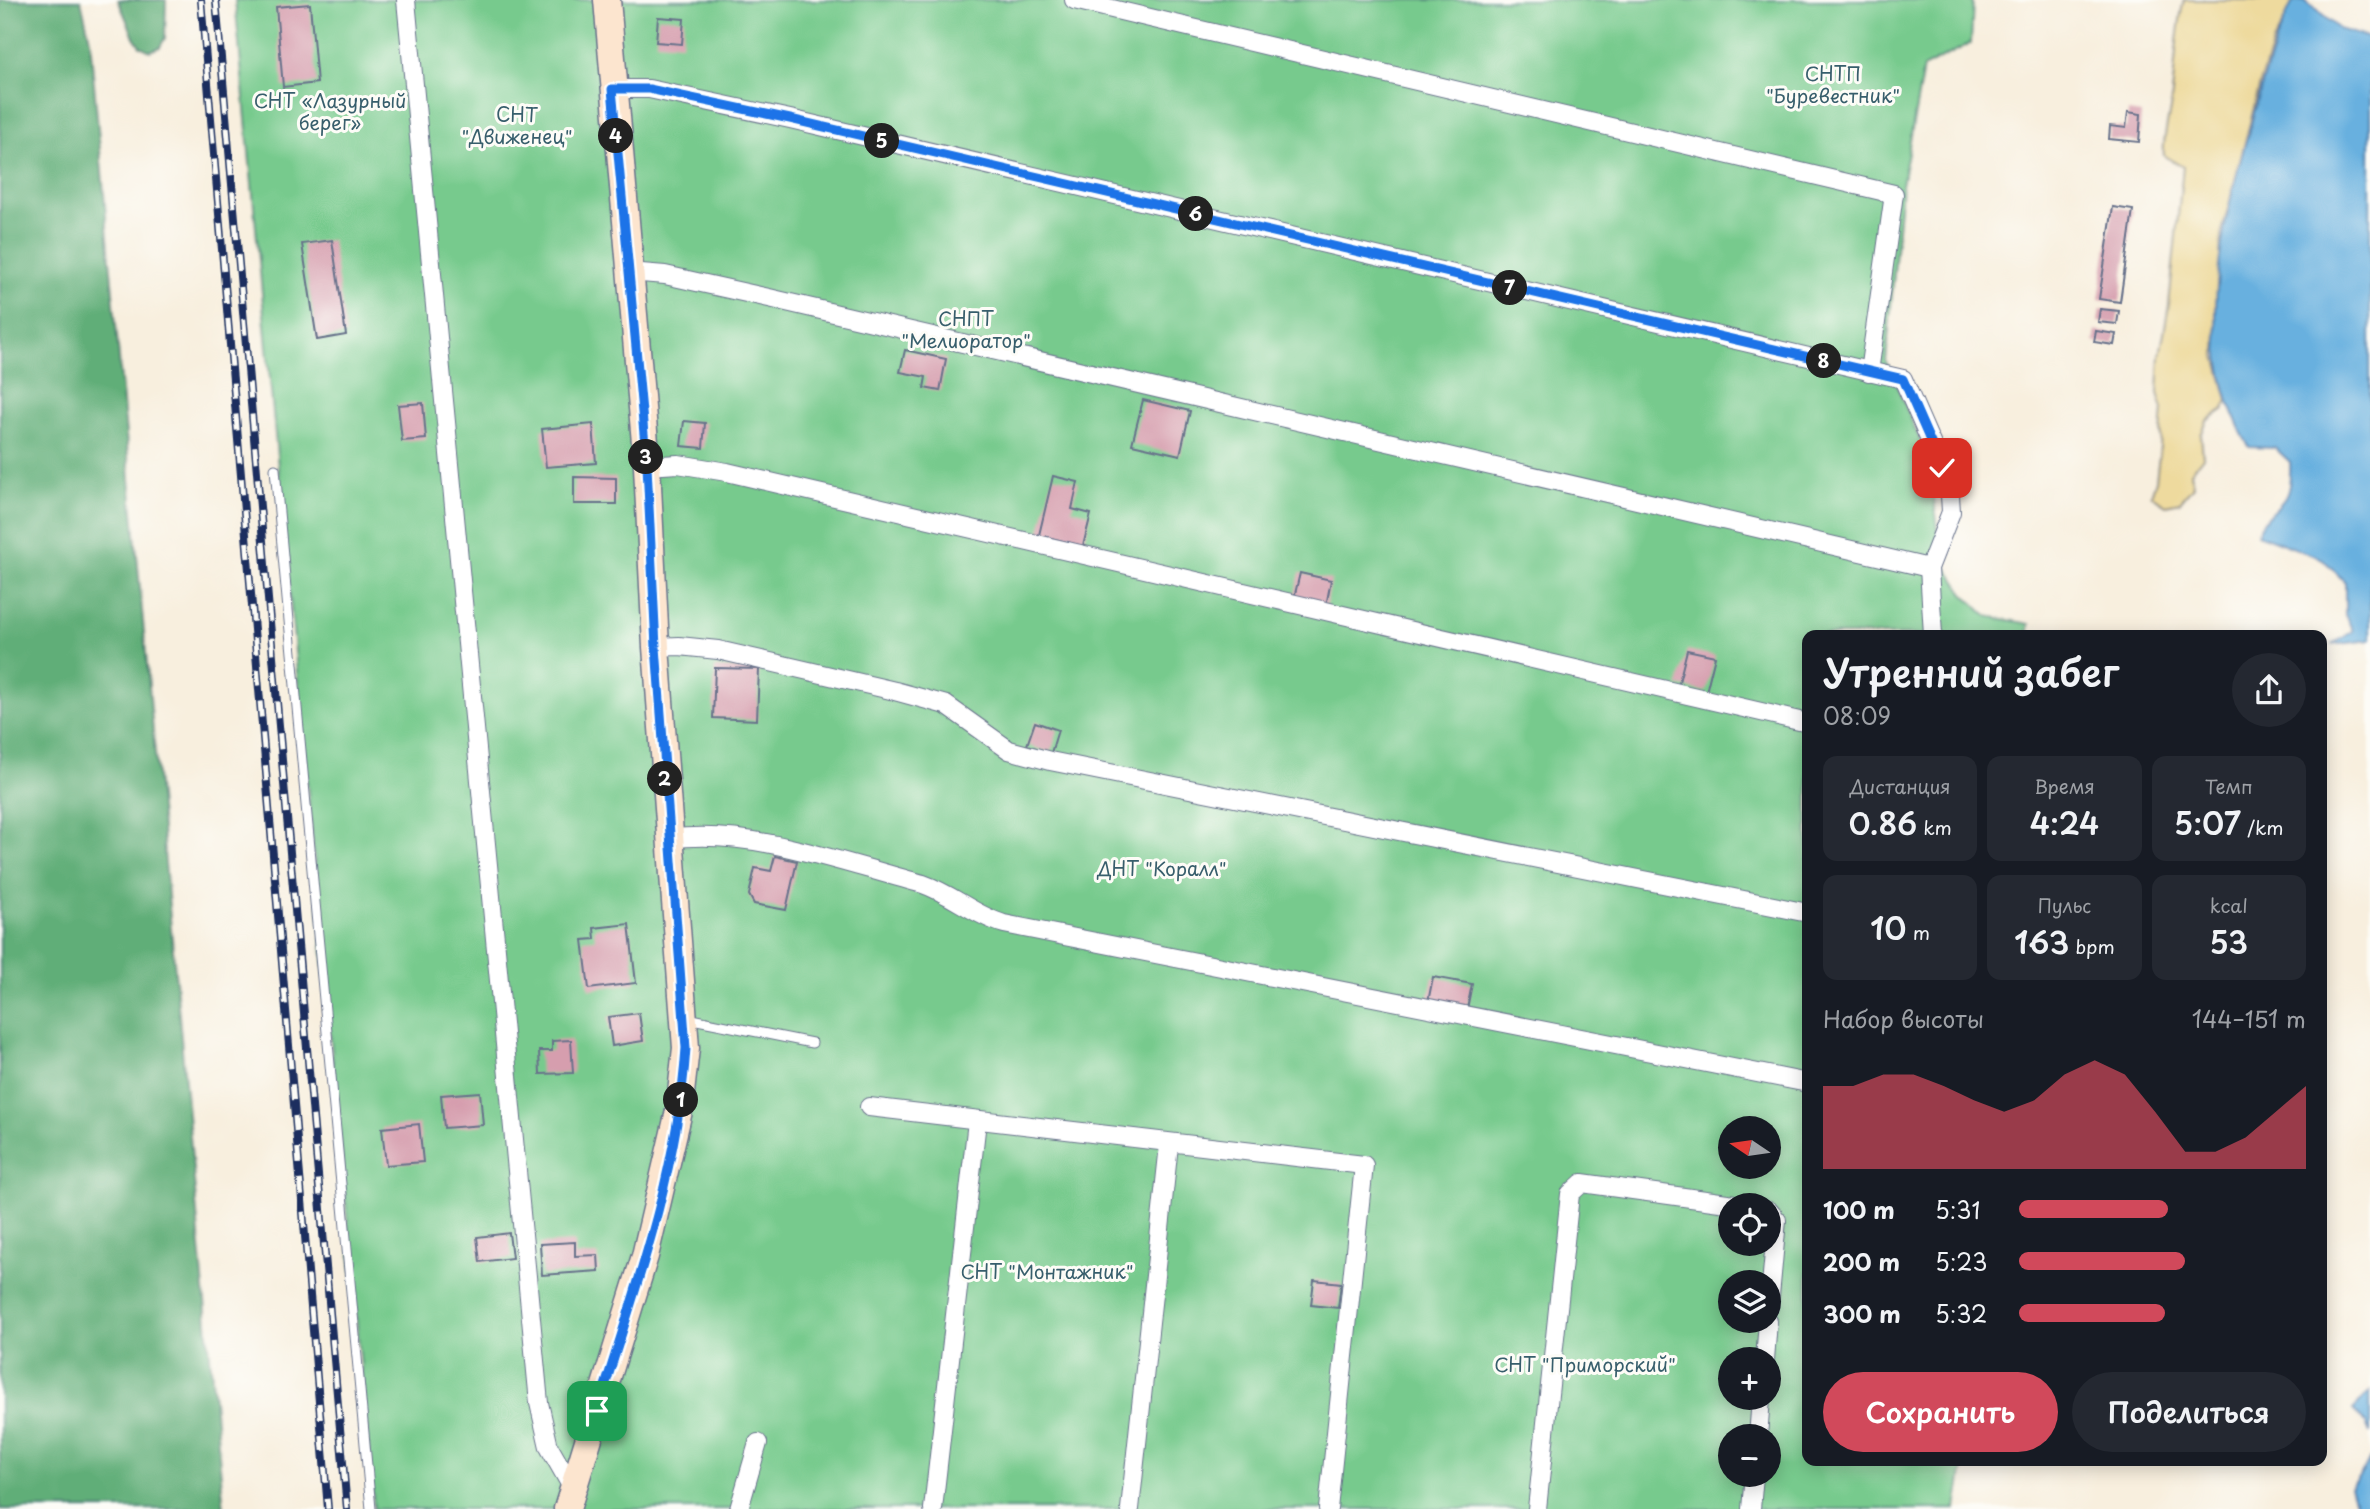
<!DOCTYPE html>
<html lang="ru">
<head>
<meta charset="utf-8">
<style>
	body { margin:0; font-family:"Playpen Sans",sans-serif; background:#242831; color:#f1f3f6; height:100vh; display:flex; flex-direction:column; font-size:26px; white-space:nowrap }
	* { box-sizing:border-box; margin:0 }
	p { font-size:23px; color:#9ea1a6 }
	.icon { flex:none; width:38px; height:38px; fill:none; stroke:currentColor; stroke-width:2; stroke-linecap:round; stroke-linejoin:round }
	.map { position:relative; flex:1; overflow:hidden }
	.details { position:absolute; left:1802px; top:630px; width:525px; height:836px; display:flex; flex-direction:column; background:#171b24; border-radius:14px; box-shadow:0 4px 18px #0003 }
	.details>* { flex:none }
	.needle { width:46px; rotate:283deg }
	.buttons { position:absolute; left:1718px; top:1116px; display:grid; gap:14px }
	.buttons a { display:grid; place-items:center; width:63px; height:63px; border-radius:50%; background:#171b24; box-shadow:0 4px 18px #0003; font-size:35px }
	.pin { position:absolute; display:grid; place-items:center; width:60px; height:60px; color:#fff; margin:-30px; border-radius:14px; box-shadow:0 4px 10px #0006 }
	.km { position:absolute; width:35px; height:35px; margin:-18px; border-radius:50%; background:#222; color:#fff; font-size:19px; line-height:35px; text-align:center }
	.round { display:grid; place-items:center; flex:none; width:74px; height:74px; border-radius:37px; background:#242831 }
	.overview { display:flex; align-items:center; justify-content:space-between; height:119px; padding:0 21px }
	h1 { font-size:38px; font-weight:600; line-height:52px }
	.figures { display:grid; grid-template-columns:repeat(3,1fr); gap:10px; height:119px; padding:7px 21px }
	.figures div { display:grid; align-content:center; border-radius:14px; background:#242831; text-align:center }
	.figures b { font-size:30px; font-weight:600 }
	.figures small { font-size:19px; font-weight:400 }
	.figures p { font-size:19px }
	.chart { height:196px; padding:14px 21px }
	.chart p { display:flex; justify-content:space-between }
	.chart svg { width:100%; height:126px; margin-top:7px; fill:#d1495b; opacity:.7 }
	.primary-button { display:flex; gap:14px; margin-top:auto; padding:14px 21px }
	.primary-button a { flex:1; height:80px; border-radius:42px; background:#d1495b; color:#fff; font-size:28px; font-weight:600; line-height:80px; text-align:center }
	.primary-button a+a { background:#242831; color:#f1f3f6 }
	ul { padding:0 21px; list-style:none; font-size:23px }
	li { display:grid; grid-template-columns:112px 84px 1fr; align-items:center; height:52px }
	li i { height:18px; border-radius:9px; background:#d1495b }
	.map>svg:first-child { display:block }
</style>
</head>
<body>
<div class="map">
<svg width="2370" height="1509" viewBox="0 0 2370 1509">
	<rect width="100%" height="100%" fill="#fdfcf7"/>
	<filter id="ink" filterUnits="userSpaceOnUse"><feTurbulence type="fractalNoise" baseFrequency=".0143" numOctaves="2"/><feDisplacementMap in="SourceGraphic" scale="14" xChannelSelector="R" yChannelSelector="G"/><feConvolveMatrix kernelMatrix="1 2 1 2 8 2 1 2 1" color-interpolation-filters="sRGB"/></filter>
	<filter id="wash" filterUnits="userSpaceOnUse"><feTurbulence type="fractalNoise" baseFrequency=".00686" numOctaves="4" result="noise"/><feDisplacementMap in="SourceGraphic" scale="28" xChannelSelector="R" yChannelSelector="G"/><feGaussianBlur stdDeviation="1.57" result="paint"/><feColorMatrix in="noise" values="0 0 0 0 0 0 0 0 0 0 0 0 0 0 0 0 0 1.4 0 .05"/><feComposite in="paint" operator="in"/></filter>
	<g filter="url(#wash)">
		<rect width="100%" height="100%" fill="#f8efde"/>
		<path fill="#77ca8d" stroke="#497c76" stroke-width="2" fill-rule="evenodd" d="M235,0H1973L1971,43L1923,68L1902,185L1886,361L1929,461L1942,560L1965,595L1987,616L2030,624L2028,635H1808V1461H1964L1956,1509H374ZM1731,1129H1769V1167H1731ZM1731,1206H1769V1244H1731ZM1731,1283H1769V1321H1731ZM1731,1360H1769V1398H1731ZM1731,1437H1769V1475H1731Z"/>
		<g fill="#61ae78" stroke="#3e6e6b" stroke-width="2">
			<path d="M0,0H81L90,40L224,1509H0Z"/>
			<path d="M118,0H166L165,38L160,47L150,51L140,46L134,37Z"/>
		</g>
		<path fill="#eeda9e" stroke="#84847e" stroke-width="2" d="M2184,0H2295L2273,43L2261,80L2221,235L2216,356L2228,400L2224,409L2207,421L2201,435L2203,457L2191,472L2193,486L2180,502L2166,505L2151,495L2156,480L2160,447L2163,409L2158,393L2160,355L2169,305L2183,167L2164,156C2162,138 2169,121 2171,102C2176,67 2175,35 2184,0Z"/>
		<g fill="#68b0df" stroke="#42709e" stroke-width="2">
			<path d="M2304,0L2339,29L2370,38V640L2332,645L2353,631L2345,615V582L2323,559L2257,534C2274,497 2292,514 2290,462L2275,448L2249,447C2194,351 2218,238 2247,137C2262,87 2270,49 2293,1Z"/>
			<path d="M2370,1392V1433L2366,1423L2353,1410Z"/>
			<path d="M2370,1458V1509H2357L2350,1487L2364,1470Z"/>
		</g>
		<g id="blocks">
			<g fill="#d69eae">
				<path d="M310,4L317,83L283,87L276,7Z"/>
				<path d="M658,17L684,19L682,44L656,42Z"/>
				<path d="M2128,112L2141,114L2139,142L2109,139L2110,126L2126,128Z"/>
				<path d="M2113,207L2133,210L2120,302L2099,299Z"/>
				<path d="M332,240L346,335L317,340L302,244Z"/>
				<path d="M2100,309L2119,311L2117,324L2098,322Z"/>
				<path d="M2096,331L2116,334L2114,345L2094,342Z"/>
				<path d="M905,350L946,359L940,391L924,388L926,377L900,372Z"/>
				<path d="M1143,400L1190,411L1180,455L1132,444Z"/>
				<path d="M423,403L426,439L402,441L398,405Z"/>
				<path d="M684,421L705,423L703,448L681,446Z"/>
				<path d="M593,424L596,463L546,467L542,429Z"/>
				<path d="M1053,476L1078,482L1072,509L1091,514L1083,546L1039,535Z"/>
				<path d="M574,477L616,478V504H574Z"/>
				<path d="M1300,573L1331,580L1326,606L1294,598Z"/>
				<path d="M1687,650L1715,656L1706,692L1678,686Z"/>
				<path d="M715,668L759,669L757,720L713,718Z"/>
				<path d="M1035,722L1058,730L1051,753L1027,745Z"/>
				<path d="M775,856L797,861L786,910L754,904L749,895L755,868L771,871Z"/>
				<path d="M629,924L636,983L589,989L583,940L595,939L594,928Z"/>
				<path d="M1433,977L1472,984L1467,1009L1428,1002Z"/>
				<path d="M639,1013L643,1041L612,1046L608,1017Z"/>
				<path d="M571,1040L573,1073L540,1074L539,1051H552V1041Z"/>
				<path d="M480,1092L483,1125L444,1128L441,1095Z"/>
				<path d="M419,1124L423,1162L386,1165L382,1128Z"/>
				<path d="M509,1233L512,1258L480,1262L477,1237Z"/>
				<path d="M575,1242V1256L598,1255L599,1271L542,1275L540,1244Z"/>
				<path d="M1314,1280L1341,1283L1338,1308L1311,1305Z"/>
			</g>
		</g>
	</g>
	<g filter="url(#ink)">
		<use href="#blocks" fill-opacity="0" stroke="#68728b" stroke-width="2"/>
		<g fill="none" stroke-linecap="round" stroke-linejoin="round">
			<defs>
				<g id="lane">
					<path d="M275,469L371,1509"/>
					<path d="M687,1018L812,1043"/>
				</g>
				<g id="street">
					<path d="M406,0L539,1403L549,1447L573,1489"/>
					<path d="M1074,0L1894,194L1869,372"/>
					<path d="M612,89H649L790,119L1903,379L1942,468L1950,495L1951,512L1929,568L1933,635"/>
					<path d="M629,272L665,275L769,298L1929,568"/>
					<path d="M647,466L678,464L727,472L1808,723"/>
					<path d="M656,647L679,646L718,650L895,691L946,705L1009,750L1050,761L1808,913"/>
					<path d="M670,839C749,827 846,864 923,884C952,894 974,915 1004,924L1808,1083"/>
					<path d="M869,1107L1364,1165L1328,1509"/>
					<path d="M1769,1211L1777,1220L1769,1307"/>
					<path d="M1765,1360L1768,1321"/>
					<path d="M1758,1437L1761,1398"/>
					<path d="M739,1509L758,1443"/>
					<path d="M933,1509L977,1121"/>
					<path d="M1130,1509L1169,1145"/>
					<path d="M1537,1509L1570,1194L1582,1183L1749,1206"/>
					<path d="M1751,1509L1754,1475"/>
				</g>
				<path id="secondary" d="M567,1509L645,1256L679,1111L686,1048L656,647L647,466L607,0"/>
			</defs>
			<use href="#lane" stroke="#68728b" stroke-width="11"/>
			<use href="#street" stroke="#68728b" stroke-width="20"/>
			<use href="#secondary" stroke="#68728b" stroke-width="29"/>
			<use href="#lane" stroke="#fff" stroke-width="9"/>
			<use href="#street" stroke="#fff" stroke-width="18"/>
			<use href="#secondary" stroke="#fce5cf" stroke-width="26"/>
			<defs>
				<g id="rail">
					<path d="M201,0L328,1509"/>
					<path d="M216,0L347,1509"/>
				</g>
			</defs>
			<use href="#rail" stroke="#1b2f5e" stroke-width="8"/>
			<use href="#rail" stroke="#fdfcf7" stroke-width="5" stroke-dasharray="16" stroke-linecap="butt"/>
		</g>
	</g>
	<g fill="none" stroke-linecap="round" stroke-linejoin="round" filter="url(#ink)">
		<defs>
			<path id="route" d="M597,1411C634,1294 678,1172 686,1048L656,647L647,466L612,89H649L790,119L1903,379L1942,468"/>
		</defs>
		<use href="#route" stroke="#fff" stroke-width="14"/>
		<use href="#route" stroke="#1a73e8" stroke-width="9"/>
	</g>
	<g text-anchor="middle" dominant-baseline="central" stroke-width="6" stroke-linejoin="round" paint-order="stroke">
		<g font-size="19" fill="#375e6c" stroke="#fdfcf7">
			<text x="1833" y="73">СНТП<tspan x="1833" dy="22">"Буревестник"</tspan></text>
			<text x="330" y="100">СНТ «Лазурный<tspan x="330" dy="22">берег»</tspan></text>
			<text x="517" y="114">СНТ<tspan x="517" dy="22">"Движенец"</tspan></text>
			<text x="966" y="318">СНПТ<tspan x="966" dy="22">"Мелиоратор"</tspan></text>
			<text x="1162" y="868">ДНТ "Коралл"</text>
			<text x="1047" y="1271">СНТ "Монтажник"</text>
			<text x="1585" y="1364">СНТ "Приморский"</text>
		</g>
	</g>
</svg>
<div class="buttons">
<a><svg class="needle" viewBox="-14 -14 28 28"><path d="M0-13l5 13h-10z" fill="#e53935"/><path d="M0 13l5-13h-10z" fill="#9ea1a6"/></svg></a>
<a><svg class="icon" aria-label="locate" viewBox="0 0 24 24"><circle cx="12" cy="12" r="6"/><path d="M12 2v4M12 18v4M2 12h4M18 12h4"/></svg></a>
<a><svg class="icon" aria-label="layers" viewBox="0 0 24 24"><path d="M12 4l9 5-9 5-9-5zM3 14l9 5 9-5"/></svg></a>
<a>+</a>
<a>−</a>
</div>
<div class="pin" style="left:597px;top:1411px;background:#1e9e55"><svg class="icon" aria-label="arrive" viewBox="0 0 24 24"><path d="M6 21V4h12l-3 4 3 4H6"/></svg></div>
<div class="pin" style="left:1942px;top:468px;background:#d93025"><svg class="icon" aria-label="check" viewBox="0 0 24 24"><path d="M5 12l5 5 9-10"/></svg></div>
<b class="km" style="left:681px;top:1100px">1</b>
<b class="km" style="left:665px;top:779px">2</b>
<b class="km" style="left:646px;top:457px">3</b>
<b class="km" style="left:616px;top:136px">4</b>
<b class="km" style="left:882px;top:141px">5</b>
<b class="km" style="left:1196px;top:214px">6</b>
<b class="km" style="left:1510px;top:288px">7</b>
<b class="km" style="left:1824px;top:361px">8</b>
<section class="details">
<div class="overview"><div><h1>Утренний забег</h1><p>08:09</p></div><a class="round"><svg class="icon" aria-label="share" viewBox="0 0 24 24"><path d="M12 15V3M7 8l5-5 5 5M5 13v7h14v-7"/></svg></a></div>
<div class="figures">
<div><p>Дистанция</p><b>0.86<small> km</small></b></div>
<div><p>Время</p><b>4:24</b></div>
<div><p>Темп</p><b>5:07<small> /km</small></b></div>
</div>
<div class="figures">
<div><b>10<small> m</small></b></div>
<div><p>Пульс</p><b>163<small> bpm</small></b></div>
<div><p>kcal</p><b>53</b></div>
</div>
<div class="chart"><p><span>Набор высоты</span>144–151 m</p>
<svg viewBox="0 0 160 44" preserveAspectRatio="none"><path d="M0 44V15L10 15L20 11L30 11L40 15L50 20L60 24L70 20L80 11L90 6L100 11L110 24L120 38L130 38L140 33L150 24L160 15V44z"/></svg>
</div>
<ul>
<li><b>100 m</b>5:31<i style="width:52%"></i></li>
<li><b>200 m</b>5:23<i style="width:58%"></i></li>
<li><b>300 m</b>5:32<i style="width:51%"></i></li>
</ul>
<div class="primary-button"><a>Сохранить</a><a>Поделиться</a></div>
</section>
</div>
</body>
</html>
